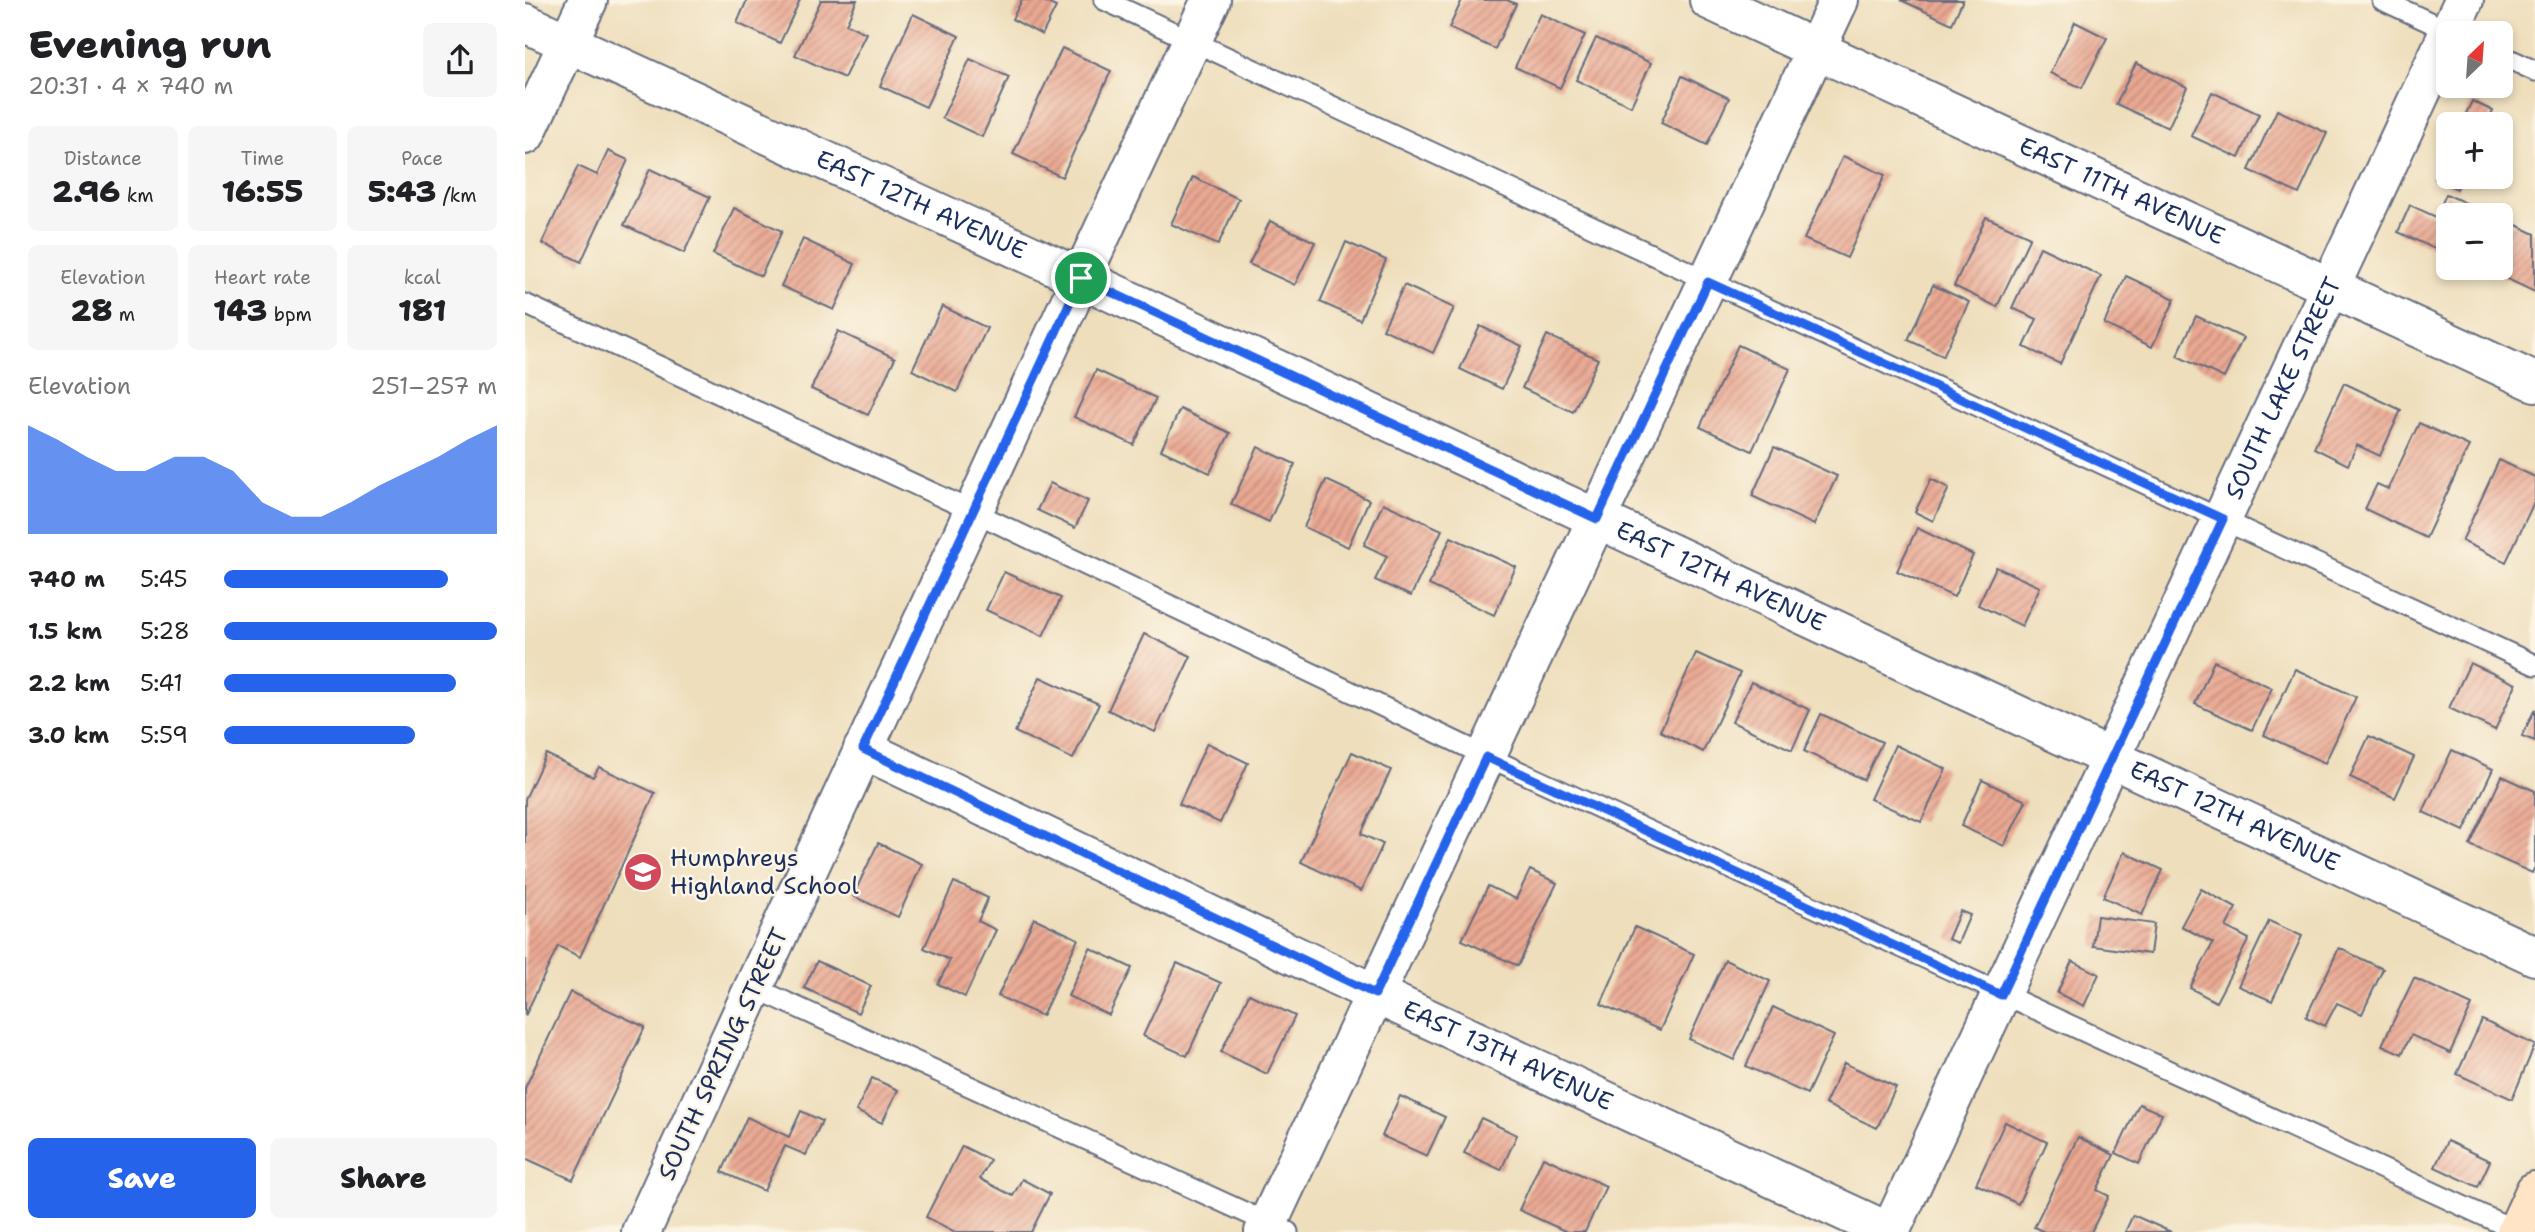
<!DOCTYPE html>
<html lang="en">
<head>
<meta charset="utf-8">
<style>
	body { margin:0; font-family:"Shantell Sans",sans-serif; background:#f6f6f6; color:#202124; height:100vh; display:flex; flex-direction:column; font-size:26px; white-space:nowrap }
	* { box-sizing:border-box; margin:0 }
	p { font-size:23px; color:#757577 }
	.icon { flex:none; width:38px; height:38px; fill:none; stroke:currentColor; stroke-width:2; stroke-linecap:round; stroke-linejoin:round }
	.map { position:relative; flex:1; overflow:hidden }
	.panel { display:flex; flex-direction:column; background:#fff; width:525px }
	.panel>* { flex:none }
	.needle { width:46px; rotate:25deg }
	.controls { position:absolute; left:1911px; top:21px; display:grid; gap:14px }
	.controls a { display:grid; place-items:center; width:77px; height:77px; border-radius:10px; background:#fff; box-shadow:0 4px 10px #0003; font-size:35px }
	.pin { position:absolute; display:grid; place-items:center; width:60px; height:60px; color:#fff; margin:-30px; border:4px solid #fff; border-radius:50%; box-shadow:0 2px 7px #0007 }
	.round { display:grid; place-items:center; flex:none; width:74px; height:74px; border-radius:10px; background:#f6f6f6 }
	.overview { display:flex; align-items:center; justify-content:space-between; height:119px; padding:0 28px }
	h1 { font-size:38px; font-weight:800; line-height:52px }
	.figures { display:grid; grid-template-columns:repeat(3,1fr); gap:10px; height:119px; padding:7px 28px }
	.figures div { display:grid; align-content:center; border-radius:10px; background:#f6f6f6; text-align:center }
	.figures b { font-size:30px; font-weight:800 }
	.figures small { font-size:19px; font-weight:400 }
	.figures p { font-size:19px }
	.chart { height:196px; padding:14px 28px }
	.chart p { display:flex; justify-content:space-between }
	.chart svg { width:100%; height:126px; margin-top:7px; fill:#2563eb; opacity:.7 }
	.cta { display:flex; gap:14px; margin-top:auto; padding:14px 28px }
	.cta a { flex:1; height:80px; border-radius:10px; background:#2563eb; color:#fff; font-size:28px; font-weight:800; line-height:80px; text-align:center }
	.cta a+a { background:#f6f6f6; color:#202124 }
	ul { padding:0 28px; list-style:none; font-size:23px }
	li { display:grid; grid-template-columns:112px 84px 1fr; align-items:center; height:52px }
	li i { height:18px; border-radius:9px; background:#2563eb }
	main { display:flex; flex:1; min-height:0 }
	.map>svg:first-child { display:block }
</style>
</head>
<body>
<main>
<section class="panel">
<div class="overview"><div><h1>Evening run</h1><p>20:31 · 4 × 740 m</p></div><a class="round"><svg class="icon" aria-label="share" viewBox="0 0 24 24"><path d="M12 15V3M7 8l5-5 5 5M5 13v7h14v-7"/></svg></a></div>
<div class="figures">
<div><p>Distance</p><b>2.96<small> km</small></b></div>
<div><p>Time</p><b>16:55</b></div>
<div><p>Pace</p><b>5:43<small> /km</small></b></div>
</div>
<div class="figures">
<div><p>Elevation</p><b>28<small> m</small></b></div>
<div><p>Heart rate</p><b>143<small> bpm</small></b></div>
<div><p>kcal</p><b>181</b></div>
</div>
<div class="chart"><p><span>Elevation</span>251–257 m</p>
<svg viewBox="0 0 160 44" preserveAspectRatio="none"><path d="M0 44V6L10 11L20 17L30 22L40 22L50 17L60 17L70 22L80 33L90 38L100 38L110 33L120 27L130 22L140 17L150 11L160 6V44z"/></svg>
</div>
<ul>
<li><b>740 m</b>5:45<i style="width:82%"></i></li>
<li><b>1.5 km</b>5:28<i style="width:100%"></i></li>
<li><b>2.2 km</b>5:41<i style="width:85%"></i></li>
<li><b>3.0 km</b>5:59<i style="width:70%"></i></li>
</ul>
<div class="cta"><a>Save</a><a>Share</a></div>
</section>
<div class="map">
<svg width="2010" height="1232" viewBox="0 0 2010 1232">
	<defs>
		<pattern id="building-hatch" width="6" height="6" patternUnits="userSpaceOnUse" patternTransform="scale(1.75)"><rect width="6" height="6" fill="#eaa892"/><path d="M-1 1l2-2M0 6l6-6M5 7l2-2" fill="none" stroke="#bd897a"/></pattern>
	</defs>
	<rect width="100%" height="100%" fill="#fcf5e5"/>
	<filter id="ink" filterUnits="userSpaceOnUse"><feTurbulence type="fractalNoise" baseFrequency=".0143" numOctaves="2"/><feDisplacementMap in="SourceGraphic" scale="14" xChannelSelector="R" yChannelSelector="G"/><feConvolveMatrix kernelMatrix="1 2 1 2 8 2 1 2 1" color-interpolation-filters="sRGB"/></filter>
	<filter id="wash" filterUnits="userSpaceOnUse"><feTurbulence type="fractalNoise" baseFrequency=".00686" numOctaves="4" result="noise"/><feDisplacementMap in="SourceGraphic" scale="28" xChannelSelector="R" yChannelSelector="G"/><feGaussianBlur stdDeviation="1.57" result="paint"/><feColorMatrix in="noise" values="0 0 0 0 0 0 0 0 0 0 0 0 0 0 0 0 0 1.4 0 .05"/><feComposite in="paint" operator="in"/></filter>
	<g filter="url(#wash)">
		<rect width="100%" height="100%" fill="#eedebc"/>
		<g id="blocks">
			<g fill="url(#building-hatch)">
				<path d="M222,0H275L255,43L212,23Z"/>
				<path d="M296,0H332L321,24L341,33L319,78L270,55Z"/>
				<path d="M497,0H516L531,7L517,35L487,19Z"/>
				<path d="M937,0H982L991,4L970,49L924,28Z"/>
				<path d="M1376,0H1438L1427,24Z"/>
				<path d="M388,14L434,36L401,107L355,86Z"/>
				<path d="M1015,14L1060,35L1035,88L990,67Z"/>
				<path d="M1550,22L1582,38L1557,88L1525,73Z"/>
				<path d="M1071,38L1126,63L1106,106L1051,80Z"/>
				<path d="M537,48L586,71L537,177L488,154Z"/>
				<path d="M445,59L484,77L457,137L417,118Z"/>
				<path d="M1611,63L1662,87L1643,128L1591,104Z"/>
				<path d="M1157,76L1204,98L1182,145L1136,123Z"/>
				<path d="M1687,92L1734,114L1714,158L1666,136Z"/>
				<path d="M1947,101L1968,111L1962,124H1936Z"/>
				<path d="M1752,110L1802,133L1774,194L1724,170Z"/>
				<path d="M83,151L103,160L56,262L17,243L53,166L72,175Z"/>
				<path d="M1923,151V177H1938L1932,189L1910,179Z"/>
				<path d="M1318,156L1360,175L1322,258L1279,239Z"/>
				<path d="M125,169L185,197L159,253L99,225Z"/>
				<path d="M668,177L714,199L693,245L646,224Z"/>
				<path d="M1921,194L1967,215H1923V255L1873,232L1885,205L1911,217Z"/>
				<path d="M209,208L257,231L236,276L188,254Z"/>
				<path d="M1461,217L1505,237L1472,307L1429,286Z"/>
				<path d="M745,221L790,242L770,285L724,264Z"/>
				<path d="M1985,222L2010,234V292L1963,270L1964,268H1976V242Z"/>
				<path d="M278,239L330,264L309,310L256,286Z"/>
				<path d="M821,242L861,260L835,320L795,302Z"/>
				<path d="M1515,247L1576,276L1535,364L1499,347L1512,319L1487,308Z"/>
				<path d="M1601,276L1650,299L1627,347L1579,324Z"/>
				<path d="M879,285L929,308L908,353L858,329Z"/>
				<path d="M1408,285L1444,302L1418,356L1383,340Z"/>
				<path d="M417,306L462,328L432,392L387,370Z"/>
				<path d="M1671,316L1718,338L1699,378L1652,356Z"/>
				<path d="M955,326L997,346L977,389L935,369Z"/>
				<path d="M313,331L370,358L343,415L286,389Z"/>
				<path d="M1022,335L1073,359L1048,412L997,388Z"/>
				<path d="M1213,345L1265,369L1227,451L1175,427Z"/>
				<path d="M571,370L631,398L609,445L549,417Z"/>
				<path d="M1819,383L1876,410L1855,456L1832,445L1823,465L1789,448Z"/>
				<path d="M655,409L705,433L685,473L636,450Z"/>
				<path d="M1894,423L1944,446L1901,538L1840,509L1852,484L1863,489Z"/>
				<path d="M733,447L770,464L744,522L706,504Z"/>
				<path d="M1249,447L1312,476L1289,525L1227,496Z"/>
				<path d="M1974,460L2010,477V500L1981,562L1937,541Z"/>
				<path d="M1406,479L1424,488L1408,521L1390,512Z"/>
				<path d="M801,480L844,500L823,547L779,527Z"/>
				<path d="M525,483L563,501L550,528L512,510Z"/>
				<path d="M858,503L917,530L886,596L850,580L862,556L839,545Z"/>
				<path d="M1392,528L1448,555L1429,597L1372,571Z"/>
				<path d="M926,537L991,567L969,615L904,585Z"/>
				<path d="M1471,567L1515,587L1497,626L1453,605Z"/>
				<path d="M479,572L536,598L518,636L461,610Z"/>
				<path d="M619,634L666,656L630,732L583,710Z"/>
				<path d="M1171,653L1215,673L1178,752L1135,731Z"/>
				<path d="M1689,661L1747,688L1727,730L1670,704Z"/>
				<path d="M1945,663L1991,684L1970,730L1924,708Z"/>
				<path d="M1770,669L1831,697L1800,763L1739,735Z"/>
				<path d="M515,677L574,704L548,759L490,732Z"/>
				<path d="M1226,682L1285,710L1267,750L1207,722Z"/>
				<path d="M2010,709V741L1997,736Z"/>
				<path d="M1296,714L1357,742L1339,780L1279,751Z"/>
				<path d="M1844,736L1889,757L1870,798L1825,777Z"/>
				<path d="M682,743L723,763L695,823L654,804Z"/>
				<path d="M1370,745L1421,769L1396,822L1345,799Z"/>
				<path d="M1927,750L1968,769L1939,831L1898,812Z"/>
				<path d="M827,752L866,770L836,834L858,844L836,891L776,862Z"/>
				<path d="M21,754L68,777L74,767L130,793L55,957L33,946L0,1016V799Z"/>
				<path d="M1977,776L2010,791V867L2007,873L1945,845Z"/>
				<path d="M1457,780L1501,801L1479,846L1436,826Z"/>
				<path d="M353,843L397,864L373,917L328,896Z"/>
				<path d="M1599,852L1638,870L1617,915L1578,897Z"/>
				<path d="M1005,870L1032,883L993,966L937,940L963,886L991,899Z"/>
				<path d="M429,882L463,898L453,921L471,930L440,997L413,984L425,960L399,948Z"/>
				<path d="M1676,889L1711,908L1701,927L1724,939L1691,1002L1665,988L1688,943L1656,926Z"/>
				<path d="M1435,911L1445,915L1433,943L1423,939Z"/>
				<path d="M1572,916L1629,924L1625,954L1568,946Z"/>
				<path d="M509,918L553,939L517,1016L473,996Z"/>
				<path d="M1744,921L1777,936L1747,1001L1713,986Z"/>
				<path d="M1110,927L1169,954L1135,1030L1076,1004Z"/>
				<path d="M565,948L607,968L584,1015L543,996Z"/>
				<path d="M1814,948L1858,969L1837,1014L1812,1003L1800,1026L1781,1017Z"/>
				<path d="M1200,960L1245,981L1209,1060L1164,1039Z"/>
				<path d="M292,961L346,986L333,1013L279,988Z"/>
				<path d="M1547,961L1574,974L1559,1006L1532,993Z"/>
				<path d="M652,963L696,983L662,1056L618,1036Z"/>
				<path d="M1889,978L1947,1005L1925,1053L1886,1035L1877,1054L1857,1045Z"/>
				<path d="M45,992L120,1027L48,1180L0,1158V1088Z"/>
				<path d="M724,994L770,1016L742,1074L696,1052Z"/>
				<path d="M1248,1007L1309,1036L1282,1094L1221,1066Z"/>
				<path d="M1957,1020L2010,1045L1987,1099L1932,1074Z"/>
				<path d="M1319,1063L1371,1087L1352,1128L1300,1104Z"/>
				<path d="M347,1078L373,1090L357,1123L331,1111Z"/>
				<path d="M875,1096L920,1117L902,1156L857,1136Z"/>
				<path d="M1614,1104L1637,1114L1614,1164L1591,1153Z"/>
				<path d="M276,1111L297,1121L281,1155L260,1146L239,1191L197,1172L222,1117L264,1137Z"/>
				<path d="M956,1118L992,1135L976,1170L939,1153Z"/>
				<path d="M1480,1122L1522,1142L1493,1204L1451,1184Z"/>
				<path d="M1553,1137L1589,1155L1572,1190L1584,1196L1566,1232H1519L1509,1227Z"/>
				<path d="M1922,1141L1965,1161L1953,1187L1910,1167Z"/>
				<path d="M437,1146L465,1160L455,1179L488,1196L497,1179L525,1194L506,1232H430L401,1217Z"/>
				<path d="M1018,1157L1081,1186L1060,1232H1042L994,1210Z"/>
				<path d="M1608,1215L1646,1232H1600Z"/>
			</g>
		</g>
	</g>
	<g filter="url(#ink)">
		<use href="#blocks" fill-opacity="0" stroke="#656c7f" stroke-width="2"/>
		<g fill="none" stroke-linecap="round" stroke-linejoin="round">
			<defs>
				<g id="service">
					<path d="M579,0L2010,665"/>
					<path d="M1857,0L1928,33"/>
					<path d="M1976,55L2010,71"/>
					<path d="M0,304L447,511L961,756L1994,1232"/>
					<path d="M228,987L763,1232"/>
				</g>
				<g id="minor">
					<path id="s1" d="M686,0L556,278L2010,956"/>
					<path id="s2" d="M1184,0L2010,382"/>
					<path id="s3" d="M338,749L850,994L1364,1232"/>
					<path d="M739,1232L1314,0"/>
					<path id="s4" d="M1365,1232L1939,0"/>
				</g>
				<g id="tertiary">
					<path id="s5" d="M0,23L556,278L116,1232"/>
					<path d="M0,135L63,0"/>
				</g>
				<path id="secondary" d="M1991,1232L2010,1191"/>
			</defs>
			<use href="#service" stroke="#656c7f" stroke-width="23"/>
			<use href="#minor" stroke="#656c7f" stroke-width="42"/>
			<use href="#tertiary" stroke="#656c7f" stroke-width="42"/>
			<use href="#secondary" stroke="#656c7f" stroke-width="42"/>
			<use href="#service" stroke="#fff" stroke-width="19"/>
			<use href="#minor" stroke="#fff" stroke-width="38"/>
			<use href="#tertiary" stroke="#fff" stroke-width="38"/>
			<use href="#secondary" stroke="#ffe4c6" stroke-width="38"/>
		</g>
	</g>
	<g fill="none" stroke-linecap="round" stroke-linejoin="round" filter="url(#ink)">
		<defs>
			<path id="route" d="M556,278L1072,519L1183,282L1698,519L1476,995L961,757L850,994L338,749Z"/>
		</defs>
		<use href="#route" stroke="#fff" stroke-width="14"/>
		<use href="#route" stroke="#2563eb" stroke-width="9"/>
	</g>
	<defs>
		<symbol id="school-disc" viewBox="-11 -11 22 22"><circle r="9.5" fill="#d1495b" stroke="#fcf5e5"/><path d="M0-5L7-2L0 1L-7-2ZM-4 1L0 2.5L4 1V4Q0 6-4 4Z" fill="#fff"/></symbol>
	</defs>
	<g fill-rule="evenodd">
		<use href="#school-disc" x="96" y="850" width="44" height="44"/>
	</g>
	<g text-anchor="middle" dominant-baseline="central" stroke-width="5" stroke-linejoin="round" paint-order="stroke">
		<g font-size="24" fill="#1b2f5e" stroke="#fcf5e5">
			<text stroke="none"><textPath href="#s2" startOffset="455">EAST 11TH AVENUE</textPath></text>
			<text stroke="none"><textPath href="#s5" startOffset="436">EAST 12TH AVENUE</textPath></text>
			<text stroke="none"><textPath href="#s4" startOffset="931">SOUTH LAKE STREET</textPath></text>
			<text stroke="none"><textPath href="#s1" startOffset="1013">EAST 12TH AVENUE</textPath></text>
			<text stroke="none"><textPath href="#s1" startOffset="1580">EAST 12TH AVENUE</textPath></text>
			<text transform="translate(198 1054) rotate(-65)">SOUTH SPRING STREET</text>
			<text stroke="none"><textPath href="#s3" startOffset="714">EAST 13TH AVENUE</textPath></text>
		</g>
		<g font-size="24" fill="#1b2f5e" stroke="#fcf5e5" text-anchor="start">
			<text x="145" y="858">Humphreys<tspan x="145" dy="28">Highland School</tspan></text>
		</g>
	</g>
</svg>
<div class="controls">
<a><svg class="needle" viewBox="-14 -14 28 28"><path d="M0-13l5 13h-10z" fill="#e53935"/><path d="M0 13l5-13h-10z" fill="#757577"/></svg></a>
<a>+</a>
<a>−</a>
</div>
<div class="pin" style="left:556px;top:278px;background:#1e9e55"><svg class="icon" aria-label="arrive" viewBox="0 0 24 24"><path d="M6 21V4h12l-3 4 3 4H6"/></svg></div>
</div>
</main>
</body>
</html>
